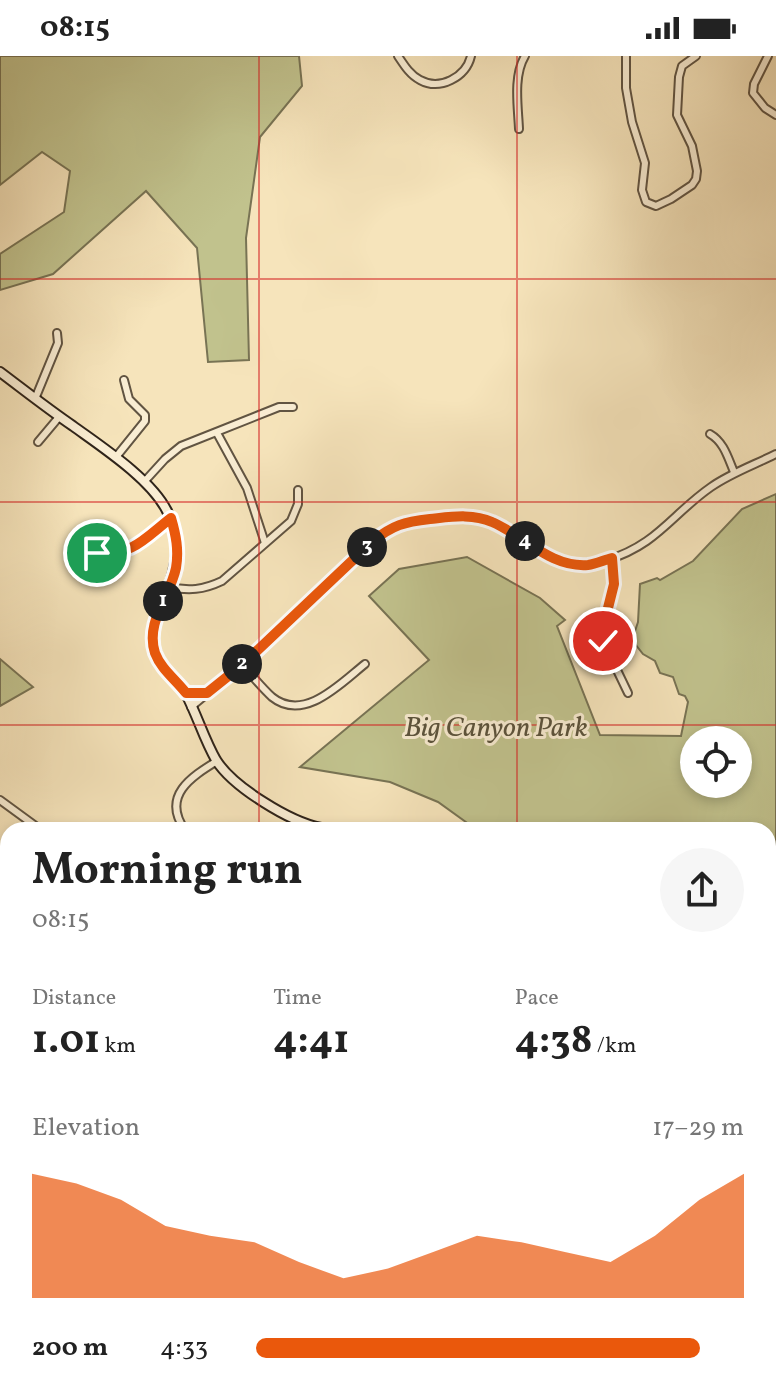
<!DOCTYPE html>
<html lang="en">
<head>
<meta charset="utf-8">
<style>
	body { margin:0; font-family:Vollkorn,serif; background:#f6f6f6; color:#222; height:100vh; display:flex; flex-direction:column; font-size:30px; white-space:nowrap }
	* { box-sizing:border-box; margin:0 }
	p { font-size:26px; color:#767676 }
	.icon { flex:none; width:44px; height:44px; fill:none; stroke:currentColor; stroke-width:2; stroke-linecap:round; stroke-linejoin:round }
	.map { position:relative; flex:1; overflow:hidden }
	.drawer { position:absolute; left:0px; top:766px; width:776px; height:572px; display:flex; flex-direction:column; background:#fff; border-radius:24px 24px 0 0; box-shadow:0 4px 12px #0003 }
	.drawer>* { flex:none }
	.tools { position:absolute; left:680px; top:670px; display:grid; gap:16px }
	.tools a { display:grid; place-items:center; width:72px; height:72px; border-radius:50%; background:#fff; box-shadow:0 4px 12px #0003; font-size:40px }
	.pin { position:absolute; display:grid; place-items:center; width:68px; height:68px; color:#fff; margin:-34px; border:4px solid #fff; border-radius:50%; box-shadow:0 2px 8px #0007 }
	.km { position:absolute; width:40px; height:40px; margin:-20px; border-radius:50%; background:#222; color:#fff; font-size:22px; line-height:40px; text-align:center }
	.round { display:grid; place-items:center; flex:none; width:84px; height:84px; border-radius:42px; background:#f6f6f6 }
	.summary { display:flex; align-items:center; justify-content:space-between; height:136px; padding:0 32px }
	h1 { font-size:44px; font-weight:700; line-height:60px }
	.figures { display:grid; grid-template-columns:repeat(3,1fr); gap:12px; height:136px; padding:8px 32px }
	.figures div { display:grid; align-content:center }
	.figures b { font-size:40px; font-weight:700 }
	.figures small { font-size:22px; font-weight:400 }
	.figures p { font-size:22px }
	.chart { height:224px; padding:16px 32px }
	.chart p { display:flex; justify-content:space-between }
	.chart svg { width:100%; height:144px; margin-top:8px; fill:#ea580c; opacity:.7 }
	ul { padding:0 32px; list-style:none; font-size:26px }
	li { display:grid; grid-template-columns:128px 96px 1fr; align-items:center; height:60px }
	li i { height:20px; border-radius:10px; background:#ea580c }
	.status { display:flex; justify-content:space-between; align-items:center; height:56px; padding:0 40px; background:#fff; direction:ltr }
	.status svg { height:22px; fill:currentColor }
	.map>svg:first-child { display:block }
</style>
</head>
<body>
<div class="status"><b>08:15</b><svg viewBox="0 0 49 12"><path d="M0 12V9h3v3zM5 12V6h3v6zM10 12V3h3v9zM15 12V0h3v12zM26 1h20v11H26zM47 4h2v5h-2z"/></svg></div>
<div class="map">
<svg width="776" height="1338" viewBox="0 0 776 1338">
	<rect width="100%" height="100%" fill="#f6e4bb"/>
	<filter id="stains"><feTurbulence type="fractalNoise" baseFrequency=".0025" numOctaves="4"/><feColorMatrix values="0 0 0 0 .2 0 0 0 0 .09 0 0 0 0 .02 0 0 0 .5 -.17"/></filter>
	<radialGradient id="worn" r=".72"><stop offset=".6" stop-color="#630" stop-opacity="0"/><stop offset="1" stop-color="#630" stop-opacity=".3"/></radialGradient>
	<g fill="#c1c28d" stroke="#787354" stroke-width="2" fill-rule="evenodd">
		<path d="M0,0H299L302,30L260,81L246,182L249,304L208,306L197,192L146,135L53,218L0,234V198L64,156L70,115L42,96L0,129Z"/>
		<path d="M776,438V805L768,807V774H477L438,746L390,726L300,711L429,604L369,540L399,513L467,501L540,542L565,564L557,570L600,679L681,680L688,646L685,640L679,638L673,621L660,617L655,605L643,598L632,584L638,566L640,528L657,522L660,524L693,505L742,453ZM694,684H738V728H694Z"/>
		<path d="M0,603L33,631L0,650Z"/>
		<path d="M0,879L8,888V1330H424L433,1338H0Z"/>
		<rect x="768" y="884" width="8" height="107"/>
	</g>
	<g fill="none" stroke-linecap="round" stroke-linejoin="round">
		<g stroke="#718173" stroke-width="2">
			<path d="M0,1070L5,1078"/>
			<path d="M2,1081L8,1079"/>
		</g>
		<defs>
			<g id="street">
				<path d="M398,0C404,9 410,19 420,24C440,35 466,21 471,0"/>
				<path d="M626,0V32L632,66L645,107L642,134L646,146L656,150L671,143L692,129L696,123L697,115L692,90L677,59L679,21L682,10L696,0"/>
				<path d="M768,0L754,28L753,37L765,52L776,59"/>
				<path d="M519,73C518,50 513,20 525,0"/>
				<path d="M35,343L58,287L57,277"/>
				<path d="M217,377L247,432L265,487"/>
				<path d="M710,378C724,386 728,402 734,416"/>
				<path d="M38,386L59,361"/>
				<path d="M116,401L145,365V359L129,343L124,324"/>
				<path d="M144,426L165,403L181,390L279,351H293"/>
				<path d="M97,497C133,500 145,482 171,462"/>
				<path d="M612,502L614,528L603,572V585L628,637"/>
				<path d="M169,531C189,535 203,534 222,525L291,465L298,448V434"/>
				<path d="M242,609C252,619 261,631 272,641C304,667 341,627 365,608"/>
				<path d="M186,637H207"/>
				<path d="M191,651L242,609L388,473C415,461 462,455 490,465C523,478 551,513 589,509C595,508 601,505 607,504C657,489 672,458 711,431C731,417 754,409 776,398"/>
				<path d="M0,744L41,774"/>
				<path d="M185,774C161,740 191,721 217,705"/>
				<path d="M768,995L776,994"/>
				<path d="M768,1062L776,1067"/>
				<path d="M768,1148L776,1155"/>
				<path d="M270,1330L279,1338"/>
				<path d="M543,1330L546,1338"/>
				<path d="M635,1338L641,1330"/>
			</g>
			<g id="secondary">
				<path d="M0,316C24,334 48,353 73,370C102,391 151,423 167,455C182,484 177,512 164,542C160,552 153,564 153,576C150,610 173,614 186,638C197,659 204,683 216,704C233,731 290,766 321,772C337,775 354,772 370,774"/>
				<path d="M768,841L776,840"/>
				<path d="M711,1338L712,1330"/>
			</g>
		</defs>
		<use href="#street" stroke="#615442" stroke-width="10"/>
		<use href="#secondary" stroke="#2f241a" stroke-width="12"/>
		<use href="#street" stroke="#f9edd3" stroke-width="6"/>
		<use href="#secondary" stroke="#f9edd3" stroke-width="8"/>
	</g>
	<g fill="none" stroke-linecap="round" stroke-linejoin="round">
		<defs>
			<path id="route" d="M97,497C133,500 145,482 171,462C176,479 179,494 176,512C170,541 145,566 155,597C161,613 175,623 186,637H207L242,609L373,485C393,469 404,466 430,463C450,461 472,457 492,466C523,479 550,512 588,509C596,508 604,504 612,502L614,528L603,572V585"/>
		</defs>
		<use href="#route" stroke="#fff" stroke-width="16"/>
		<use href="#route" stroke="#ea580c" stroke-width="10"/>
	</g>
	<path fill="none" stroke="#d62828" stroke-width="2" stroke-opacity="0.55" d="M259,0V774M517,0V774M0,223H776M0,446H776M0,669H776M0,892H8M768,892H776M0,1115H8M768,1115H776M259,1330V1338M517,1330V1338"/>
	<g text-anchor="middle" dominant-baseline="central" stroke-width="6" stroke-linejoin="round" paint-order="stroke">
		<g font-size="28" font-style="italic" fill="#5b533c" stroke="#f9edd3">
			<text x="496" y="672">Big Canyon Park</text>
		</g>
	</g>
	<rect width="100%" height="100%" filter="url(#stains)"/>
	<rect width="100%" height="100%" fill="url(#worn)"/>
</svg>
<div class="tools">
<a><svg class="icon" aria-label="locate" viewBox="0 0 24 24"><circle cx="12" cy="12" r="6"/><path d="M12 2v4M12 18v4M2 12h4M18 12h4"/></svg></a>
</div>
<div class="pin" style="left:97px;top:497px;background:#1e9e55"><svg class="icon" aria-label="arrive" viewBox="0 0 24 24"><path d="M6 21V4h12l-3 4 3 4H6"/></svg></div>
<div class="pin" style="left:603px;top:585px;background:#d93025"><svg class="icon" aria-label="check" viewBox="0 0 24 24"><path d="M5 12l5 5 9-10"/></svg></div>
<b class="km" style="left:163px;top:545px">1</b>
<b class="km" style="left:242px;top:608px">2</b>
<b class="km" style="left:367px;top:491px">3</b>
<b class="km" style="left:525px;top:485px">4</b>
<section class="drawer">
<div class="summary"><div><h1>Morning run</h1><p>08:15</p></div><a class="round"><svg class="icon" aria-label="share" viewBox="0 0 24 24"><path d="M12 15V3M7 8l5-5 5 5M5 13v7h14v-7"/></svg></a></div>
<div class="figures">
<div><p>Distance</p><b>1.01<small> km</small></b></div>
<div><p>Time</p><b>4:41</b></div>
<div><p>Pace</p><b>4:38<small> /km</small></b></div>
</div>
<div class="chart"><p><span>Elevation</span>17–29 m</p>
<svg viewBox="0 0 160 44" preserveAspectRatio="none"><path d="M0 44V6L10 9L20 14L30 22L40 25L50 27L60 33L70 38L80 35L90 30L100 25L110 27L120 30L130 33L140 25L150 14L160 6V44z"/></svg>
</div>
<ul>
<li><b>200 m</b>4:33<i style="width:91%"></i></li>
</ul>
</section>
</div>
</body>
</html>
